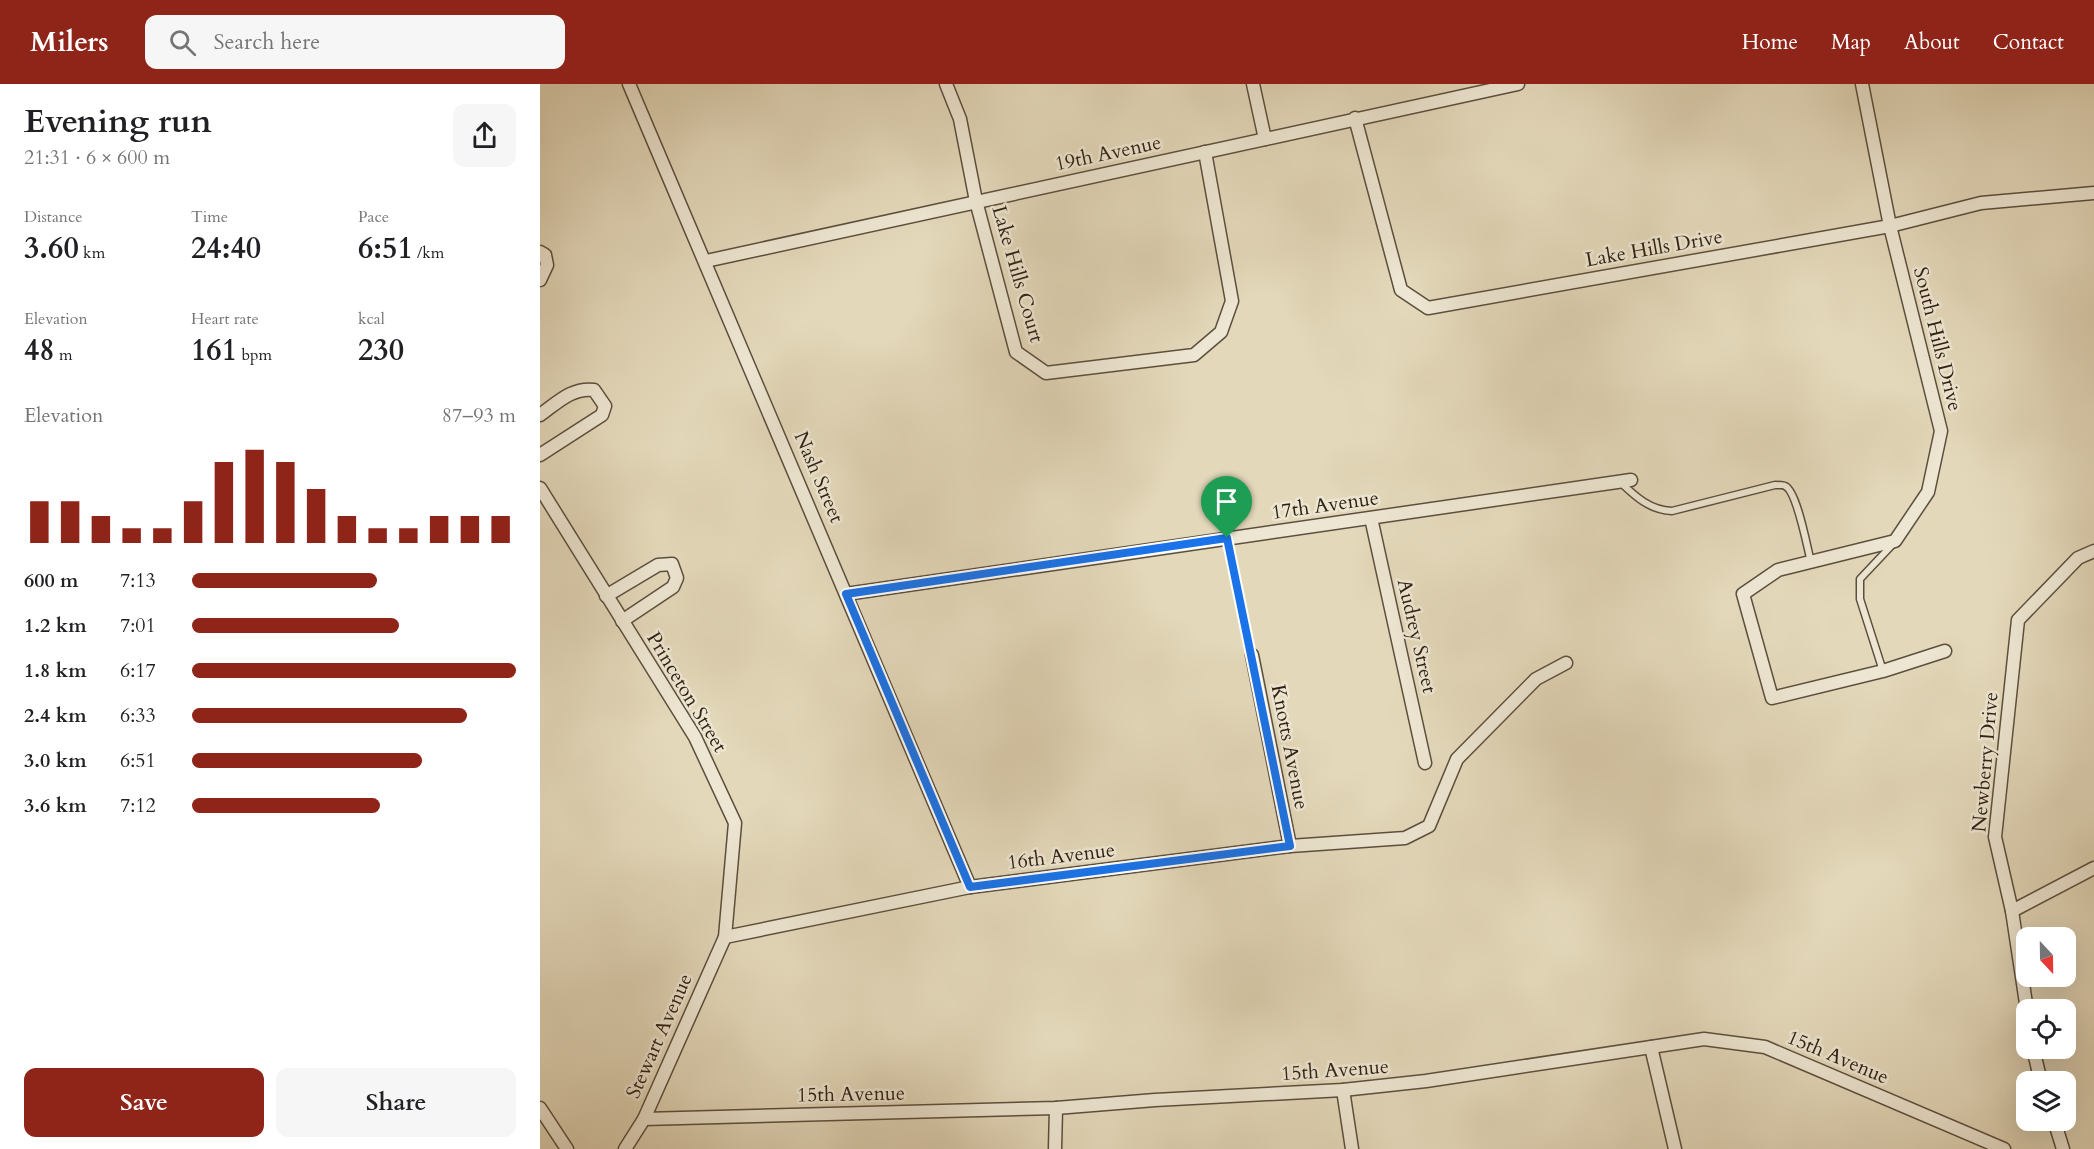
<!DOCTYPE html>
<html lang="en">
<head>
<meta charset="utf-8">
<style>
	body { margin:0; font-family:Cardo,serif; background:#f6f6f6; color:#202124; height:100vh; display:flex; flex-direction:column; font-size:22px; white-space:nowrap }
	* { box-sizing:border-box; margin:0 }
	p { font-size:20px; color:#757577 }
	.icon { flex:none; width:33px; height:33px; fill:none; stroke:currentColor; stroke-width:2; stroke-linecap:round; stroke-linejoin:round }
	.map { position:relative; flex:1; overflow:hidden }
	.drawer { display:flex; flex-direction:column; background:#fff; width:540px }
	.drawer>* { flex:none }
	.needle { width:39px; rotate:158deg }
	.controls { position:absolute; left:1476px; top:843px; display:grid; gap:12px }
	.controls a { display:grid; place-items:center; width:60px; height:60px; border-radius:12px; background:#fff; box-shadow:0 6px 24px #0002; font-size:30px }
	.pin { position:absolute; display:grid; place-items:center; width:51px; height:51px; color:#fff; margin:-62px -26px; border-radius:50% 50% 50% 0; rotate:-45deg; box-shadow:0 0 6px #0007 }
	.pin .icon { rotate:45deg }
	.round { display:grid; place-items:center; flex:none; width:63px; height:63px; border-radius:12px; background:#f6f6f6 }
	.head { display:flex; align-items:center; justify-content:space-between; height:102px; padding:0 24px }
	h1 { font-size:33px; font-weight:700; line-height:45px }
	.figures { display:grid; grid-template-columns:repeat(3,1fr); gap:9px; height:102px; padding:6px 24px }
	.figures div { display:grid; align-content:center }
	.figures b { font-size:30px; font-weight:700 }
	.figures small { font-size:16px; font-weight:400 }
	.figures p { font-size:16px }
	.chart { height:168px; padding:12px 24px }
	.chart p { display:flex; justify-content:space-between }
	.chart svg { width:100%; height:108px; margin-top:6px; stroke:#8f2418; stroke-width:6 }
	.cta { display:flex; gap:12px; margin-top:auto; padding:12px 24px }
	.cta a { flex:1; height:69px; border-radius:12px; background:#8f2418; color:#fff; font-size:24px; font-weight:700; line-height:69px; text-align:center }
	.cta a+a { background:#f6f6f6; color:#202124 }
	ul { padding:0 24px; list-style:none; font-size:20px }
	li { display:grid; grid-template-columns:96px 72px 1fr; align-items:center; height:45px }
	li i { height:15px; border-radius:8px; background:#8f2418 }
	header { display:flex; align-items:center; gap:36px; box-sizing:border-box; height:84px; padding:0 30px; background:#8f2418; color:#fff }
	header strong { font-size:28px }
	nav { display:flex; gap:33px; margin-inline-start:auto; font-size:21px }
	.search { width:420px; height:54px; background:#f6f6f6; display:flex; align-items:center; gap:15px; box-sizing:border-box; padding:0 21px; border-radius:12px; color:#757577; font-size:22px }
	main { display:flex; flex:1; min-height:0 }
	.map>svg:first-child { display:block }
</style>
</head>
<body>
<header>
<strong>Milers</strong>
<div class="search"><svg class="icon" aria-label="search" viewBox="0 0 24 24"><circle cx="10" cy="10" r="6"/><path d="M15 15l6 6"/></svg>Search here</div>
<nav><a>Home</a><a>Map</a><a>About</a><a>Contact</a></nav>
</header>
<main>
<section class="drawer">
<div class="head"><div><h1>Evening run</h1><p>21:31 · 6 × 600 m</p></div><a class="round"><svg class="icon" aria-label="share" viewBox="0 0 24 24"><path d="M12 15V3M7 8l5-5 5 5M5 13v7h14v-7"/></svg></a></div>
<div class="figures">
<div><p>Distance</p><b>3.60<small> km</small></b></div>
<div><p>Time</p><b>24:40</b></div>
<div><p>Pace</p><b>6:51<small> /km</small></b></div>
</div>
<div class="figures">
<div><p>Elevation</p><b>48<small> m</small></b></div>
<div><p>Heart rate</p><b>161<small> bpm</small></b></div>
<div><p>kcal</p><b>230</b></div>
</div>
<div class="chart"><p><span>Elevation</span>87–93 m</p>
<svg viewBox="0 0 160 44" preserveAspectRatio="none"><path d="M5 44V27M15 44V27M25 44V33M35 44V38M45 44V38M55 44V27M65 44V11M75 44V6M85 44V11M95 44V22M105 44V33M115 44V38M125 44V38M135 44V33M145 44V33M155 44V33"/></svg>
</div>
<ul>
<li><b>600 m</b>7:13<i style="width:57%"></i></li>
<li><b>1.2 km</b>7:01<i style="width:64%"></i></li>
<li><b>1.8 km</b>6:17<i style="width:100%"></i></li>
<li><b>2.4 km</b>6:33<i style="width:85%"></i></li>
<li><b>3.0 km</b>6:51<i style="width:71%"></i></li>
<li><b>3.6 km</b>7:12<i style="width:58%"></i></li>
</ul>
<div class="cta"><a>Save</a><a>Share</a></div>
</section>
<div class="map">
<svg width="1554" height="1065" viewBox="0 0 1554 1065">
	<rect width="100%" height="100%" fill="#e3d8ba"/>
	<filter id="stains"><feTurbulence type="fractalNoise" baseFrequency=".00333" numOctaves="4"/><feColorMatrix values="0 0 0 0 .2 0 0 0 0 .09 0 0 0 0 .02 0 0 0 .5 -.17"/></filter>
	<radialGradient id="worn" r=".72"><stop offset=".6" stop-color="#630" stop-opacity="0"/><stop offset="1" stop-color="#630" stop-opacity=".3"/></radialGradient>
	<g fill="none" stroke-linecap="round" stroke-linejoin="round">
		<defs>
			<g id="lane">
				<path d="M1080,398C1095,412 1109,426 1132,427L1235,401C1236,401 1244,401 1245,402C1257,407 1267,463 1271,478"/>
				<path d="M687,454L712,571"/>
				<path d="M1343,587L1320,515V495L1353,460"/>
			</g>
			<g id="street">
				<path d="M89,0L430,803"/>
				<path d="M406,0L420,35L436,117L476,268L506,289L654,271L681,248L692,217L665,68"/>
				<path d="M713,0L725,55"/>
				<path d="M1322,0L1350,142L1401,347L1388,408L1355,457L1238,486L1203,510L1232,614L1343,587L1405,567"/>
				<path d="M815,34L861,206L888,224L1350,142L1441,119L1554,109"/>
				<path d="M0,168L5,171L7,181L0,196"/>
				<path d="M166,177L978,0"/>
				<path d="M0,331C17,319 32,303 54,306L65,322L62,331L0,371"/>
				<path d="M0,404L155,653L195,739L185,853L104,1035L85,1065"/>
				<path d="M831,434L885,679"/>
				<path d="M306,510L1091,396"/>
				<path d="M66,512L118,481L132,480L137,494L133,503L82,537"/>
				<path d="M712,571L750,762"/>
				<path d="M1472,827L1554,784"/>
				<path d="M185,853L430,803L750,762L865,754L889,742L917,675L996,595L1026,579"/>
				<path d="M1487,926L1472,827L1455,753L1478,536L1538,474L1554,467"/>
				<path d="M1111,963L1135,1065"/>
				<path d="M1493,964L1501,998"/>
				<path d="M803,1006L812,1065"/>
				<path d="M0,1024L27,1065"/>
				<path d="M104,1035L516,1024L615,1016L803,1006L886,997L1164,955L1225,963L1464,1065"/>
				<path d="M1514,1036L1523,1065"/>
				<path d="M515,1065L516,1024"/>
			</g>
		</defs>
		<use href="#lane" stroke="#5c4f3e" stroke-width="9"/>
		<use href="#street" stroke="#5c4f3e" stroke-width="15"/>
		<use href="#lane" stroke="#ede6d2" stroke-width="6"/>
		<use href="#street" stroke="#ede6d2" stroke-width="12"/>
	</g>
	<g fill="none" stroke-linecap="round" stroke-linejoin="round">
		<defs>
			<path id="route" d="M687,454L750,762L430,803L306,510Z"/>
		</defs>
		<use href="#route" stroke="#fff" stroke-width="12"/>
		<use href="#route" stroke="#1a73e8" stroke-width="8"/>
	</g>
	<g text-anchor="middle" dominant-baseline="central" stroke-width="5" stroke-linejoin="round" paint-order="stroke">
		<g font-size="20" fill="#2f2114" stroke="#ede6d2">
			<text transform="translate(568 69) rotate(-12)">19th Avenue</text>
			<text transform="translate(1114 164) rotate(-10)">Lake Hills Drive</text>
			<text transform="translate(478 190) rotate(74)">Lake Hills Court</text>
			<text transform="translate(1398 255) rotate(76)">South Hills Drive</text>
			<text transform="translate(279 393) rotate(67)">Nash Street</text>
			<text transform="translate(785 421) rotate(-8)">17th Avenue</text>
			<text transform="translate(877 552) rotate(77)">Audrey Street</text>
			<text transform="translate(147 608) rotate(59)">Princeton Street</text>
			<text transform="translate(750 663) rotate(79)">Knotts Avenue</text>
			<text transform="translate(1445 678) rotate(-85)">Newberry Drive</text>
			<text transform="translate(521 772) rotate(-7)">16th Avenue</text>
			<text transform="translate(119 952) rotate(-66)">Stewart Avenue</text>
			<text transform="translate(1298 973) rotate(23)">15th Avenue</text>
			<text transform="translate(795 986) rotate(-4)">15th Avenue</text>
			<text transform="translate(311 1010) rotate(-1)">15th Avenue</text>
		</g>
	</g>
	<rect width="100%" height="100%" filter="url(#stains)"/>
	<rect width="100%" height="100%" fill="url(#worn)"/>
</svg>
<div class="controls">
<a><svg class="needle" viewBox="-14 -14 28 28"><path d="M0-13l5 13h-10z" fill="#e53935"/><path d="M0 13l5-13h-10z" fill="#757577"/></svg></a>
<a><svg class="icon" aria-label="locate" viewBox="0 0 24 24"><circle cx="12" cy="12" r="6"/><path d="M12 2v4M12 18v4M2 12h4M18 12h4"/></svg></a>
<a><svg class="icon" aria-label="layers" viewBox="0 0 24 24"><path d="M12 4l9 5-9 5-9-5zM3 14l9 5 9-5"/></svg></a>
</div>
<div class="pin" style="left:687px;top:454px;background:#1e9e55"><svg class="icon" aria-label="arrive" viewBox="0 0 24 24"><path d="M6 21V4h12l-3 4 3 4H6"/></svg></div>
</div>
</main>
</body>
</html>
